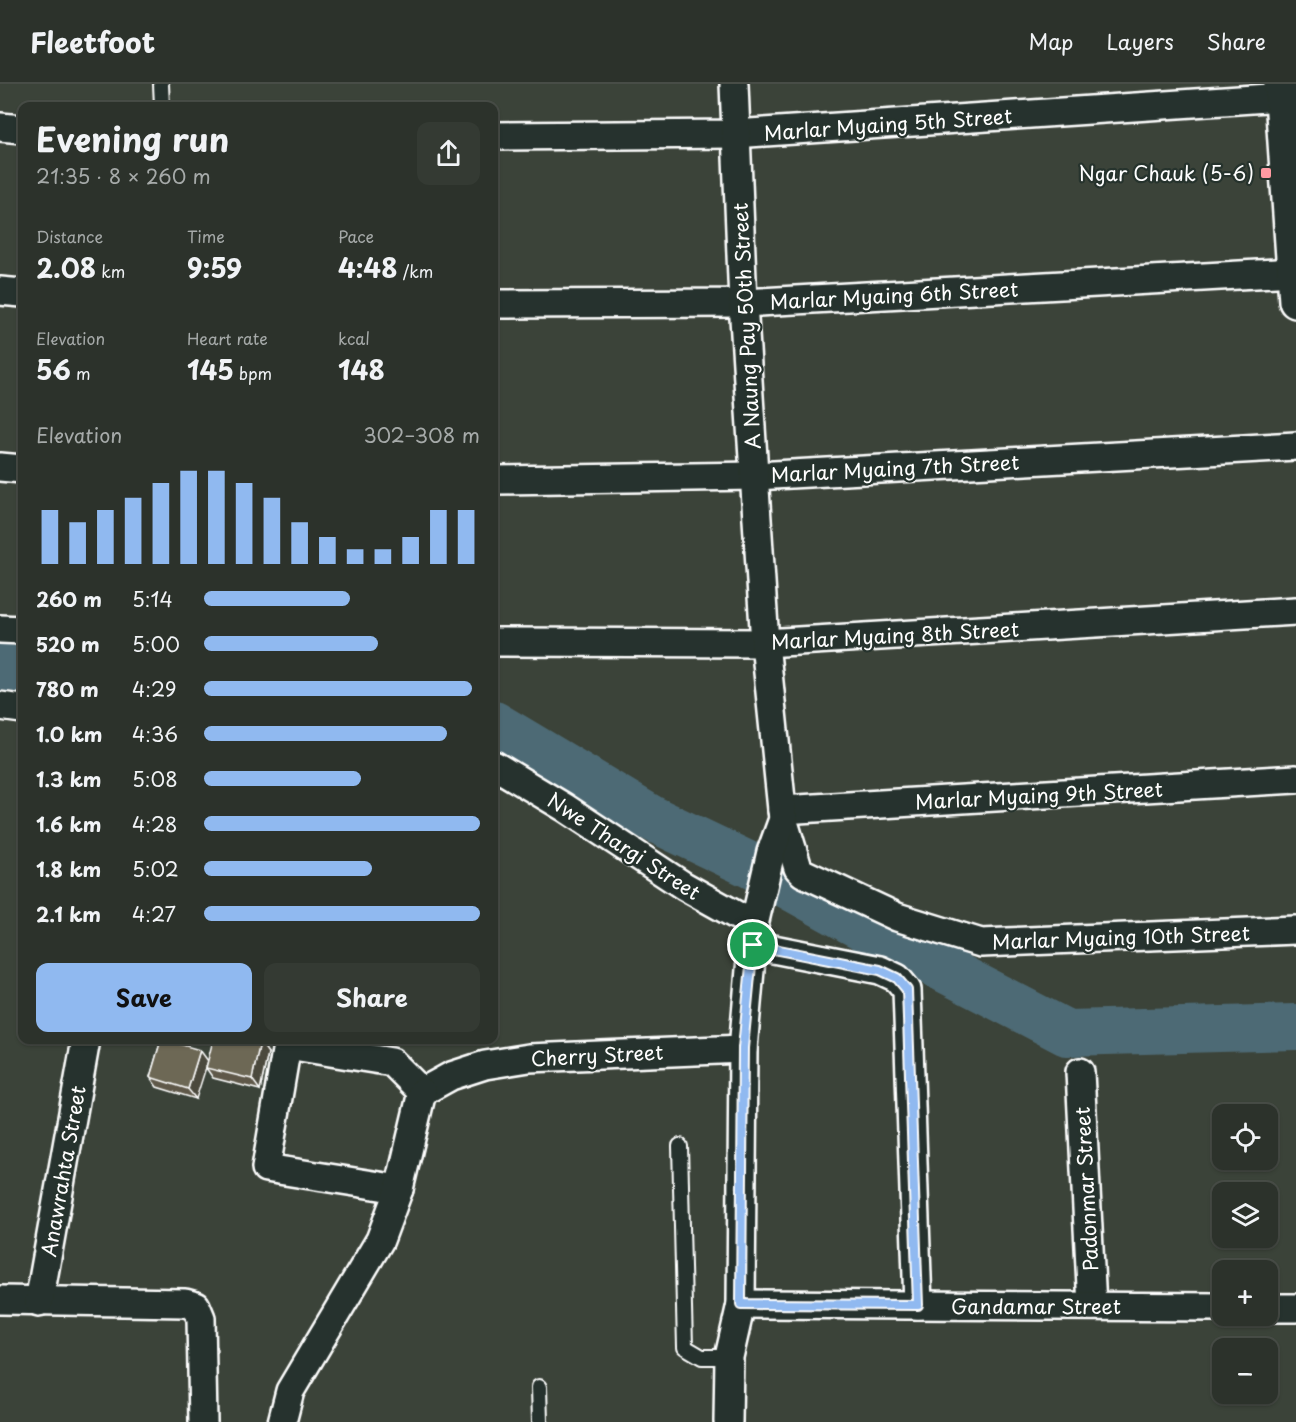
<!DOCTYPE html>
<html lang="en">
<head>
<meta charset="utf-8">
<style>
	body { margin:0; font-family:"Playpen Sans",sans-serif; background:#343a33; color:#f1f3f6; height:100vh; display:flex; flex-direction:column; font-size:22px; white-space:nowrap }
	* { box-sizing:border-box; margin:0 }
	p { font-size:20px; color:#a6aaa9 }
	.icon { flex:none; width:33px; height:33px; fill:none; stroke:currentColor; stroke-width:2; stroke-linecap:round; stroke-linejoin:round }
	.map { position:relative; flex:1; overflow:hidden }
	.panel { position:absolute; left:18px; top:18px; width:480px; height:942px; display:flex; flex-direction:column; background:#2c322b; border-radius:12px; box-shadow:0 2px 4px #0004,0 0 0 2px #484d47 }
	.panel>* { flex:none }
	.fabs { position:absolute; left:1212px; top:1020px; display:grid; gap:12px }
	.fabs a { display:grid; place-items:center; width:66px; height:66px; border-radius:12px; background:#2c322b; box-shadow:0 2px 4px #0004,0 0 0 2px #484d47; font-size:30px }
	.pin { position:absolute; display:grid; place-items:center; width:51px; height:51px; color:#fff; margin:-26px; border:3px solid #fff; border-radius:50%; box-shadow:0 2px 6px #0007 }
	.round { display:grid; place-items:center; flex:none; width:63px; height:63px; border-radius:12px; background:#343a33 }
	.summary { display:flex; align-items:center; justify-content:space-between; height:102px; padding:0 18px }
	h1 { font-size:33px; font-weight:700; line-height:45px }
	.metrics { display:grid; grid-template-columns:repeat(3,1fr); gap:9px; height:102px; padding:6px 18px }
	.metrics div { display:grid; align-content:center }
	.metrics b { font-size:26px; font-weight:700 }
	.metrics small { font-size:16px; font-weight:400 }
	.metrics p { font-size:16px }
	.chart { height:168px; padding:12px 18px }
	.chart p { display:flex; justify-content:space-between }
	.chart svg { width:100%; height:108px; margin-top:6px; stroke:#90b9f0; stroke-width:6 }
	.cta { display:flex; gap:12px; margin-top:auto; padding:12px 18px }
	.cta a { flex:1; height:69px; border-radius:12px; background:#90b9f0; color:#111; font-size:24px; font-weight:700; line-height:69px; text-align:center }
	.cta a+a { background:#343a33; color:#f1f3f6 }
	ul { padding:0 18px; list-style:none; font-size:20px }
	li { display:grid; grid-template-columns:96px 72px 1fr; align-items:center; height:45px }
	li i { height:15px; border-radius:8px; background:#90b9f0 }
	header { display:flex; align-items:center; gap:36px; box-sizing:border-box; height:84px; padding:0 30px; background:#2c322b; border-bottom:2px solid #484d47 }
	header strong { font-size:28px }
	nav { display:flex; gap:33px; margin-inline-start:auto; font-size:21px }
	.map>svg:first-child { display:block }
</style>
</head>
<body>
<header>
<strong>Fleetfoot</strong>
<nav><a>Map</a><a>Layers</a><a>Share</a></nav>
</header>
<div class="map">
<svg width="1296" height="1338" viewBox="0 0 1296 1338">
	<rect width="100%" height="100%" fill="#3b4339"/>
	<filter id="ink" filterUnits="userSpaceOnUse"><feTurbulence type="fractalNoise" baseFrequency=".0167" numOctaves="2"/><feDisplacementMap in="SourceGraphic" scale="12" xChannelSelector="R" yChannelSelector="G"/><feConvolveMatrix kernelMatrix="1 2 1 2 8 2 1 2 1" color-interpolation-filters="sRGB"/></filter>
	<g filter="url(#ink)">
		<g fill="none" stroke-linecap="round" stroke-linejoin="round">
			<g stroke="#4e6a74" stroke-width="46">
				<path d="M0,583L22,586"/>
				<path d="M494,640L651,734L750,781L849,836L1067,949L1296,943"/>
			</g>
			<defs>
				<g id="service">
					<path d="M161,0L162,22"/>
					<path d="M680,1062L685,1263L702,1273H729"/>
					<path d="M539,1303L540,1338"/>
				</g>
				<g id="minor">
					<path d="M0,43L22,45"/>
					<path d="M494,52L735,50L1282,13"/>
					<path d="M0,207L22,209"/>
					<path d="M494,220L743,219L1294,188"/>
					<path d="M0,383L22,385"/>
					<path d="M494,396L755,392L1296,362"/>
					<path d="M0,545L22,546"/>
					<path d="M494,558L765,559L1296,527"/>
					<path d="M0,622L22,625"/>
					<path d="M494,681L564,723L684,802L754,841"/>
					<path d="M782,726L1296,695"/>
					<path d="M783,735L798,784L803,789L897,833L981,859L1296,846"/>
					<path d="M753,861L880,886L897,894L907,906L918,1221"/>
					<path d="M1080,988L1092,1222"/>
					<path d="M422,1008L451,992L485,981L529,974L743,965"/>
					<path d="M399,1105L266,1084L287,961L392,978L422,1008"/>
					<path d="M0,1216L185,1219L196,1222L201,1234L203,1338"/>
					<path d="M39,1218L86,956"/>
					<path d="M741,1220L1222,1223"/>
					<path d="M1268,1224H1296"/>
					<path d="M282,1338L290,1307L380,1156L399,1105L422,1008"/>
					<path d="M728,1338L729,1273L741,1220L743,965L754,841L771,768L783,735L765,559L743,219L734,0"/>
				</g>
				<path id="secondary" d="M1281,0L1296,217"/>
			</defs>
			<use href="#service" stroke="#fff" stroke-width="18"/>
			<use href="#minor" stroke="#fff" stroke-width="32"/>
			<use href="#secondary" stroke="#fff" stroke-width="38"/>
			<use href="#service" stroke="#26332d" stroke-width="14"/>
			<use href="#minor" stroke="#26332d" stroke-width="27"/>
			<use href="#secondary" stroke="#26332d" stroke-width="33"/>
		</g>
		<g fill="#5e5949" stroke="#fff" stroke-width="1.5">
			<path d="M161,956L196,1015L157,1003L150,993Z"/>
			<path d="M260,958L268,969L260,1006L213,994L206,984Z"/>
		</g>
		<g fill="#4c493c" stroke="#fff" stroke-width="1.5">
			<path d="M260,958L268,969L260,1006L252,995Z"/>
			<path d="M200,966L208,977L196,1015L188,1005Z"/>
		</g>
		<g fill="#6d6855" stroke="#fff" stroke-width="1.5">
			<path d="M161,956H165L200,966L188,1005L150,993Z"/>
			<path d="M213,956H252L260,958L252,995L206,984Z"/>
		</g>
	</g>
	<g fill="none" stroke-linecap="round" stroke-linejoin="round" filter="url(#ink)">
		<defs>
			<path id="route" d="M753,861L880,886L897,894L907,906L918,1221L741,1220L743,964Z"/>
		</defs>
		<use href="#route" stroke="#fff" stroke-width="12"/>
		<use href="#route" stroke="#90b9f0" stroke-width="8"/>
	</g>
	<rect fill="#ff9aa2" stroke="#26332d" stroke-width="2" x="1260" y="83" width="12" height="12" rx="3"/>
	<g text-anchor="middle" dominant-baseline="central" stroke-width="4.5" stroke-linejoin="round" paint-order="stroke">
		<g font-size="20" fill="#fff" stroke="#26332d">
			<text transform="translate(888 40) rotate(-4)">Marlar Myaing 5th Street</text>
			<text transform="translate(894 211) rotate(-3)">Marlar Myaing 6th Street</text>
			<text transform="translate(746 242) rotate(-93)">A Naung Pay 50th Street</text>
			<text transform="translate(895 384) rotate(-3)">Marlar Myaing 7th Street</text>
			<text transform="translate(895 551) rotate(-3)">Marlar Myaing 8th Street</text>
			<text transform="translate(1039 711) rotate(-3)">Marlar Myaing 9th Street</text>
			<text transform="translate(624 762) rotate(33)">Nwe Thargi Street</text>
			<text transform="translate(1121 853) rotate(-2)">Marlar Myaing 10th Street</text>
			<text transform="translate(597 971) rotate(-3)">Cherry Street</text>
			<text transform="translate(63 1087) rotate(-80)">Anawrahta Street</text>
			<text transform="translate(1086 1105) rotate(-93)">Padonmar Street</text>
			<text x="1036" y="1222">Gandamar Street</text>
		</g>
		<g font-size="20" fill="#fff" stroke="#26332d" text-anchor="end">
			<text x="1254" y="89">Ngar Chauk (5-6)</text>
		</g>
	</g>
</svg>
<div class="fabs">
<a><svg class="icon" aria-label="locate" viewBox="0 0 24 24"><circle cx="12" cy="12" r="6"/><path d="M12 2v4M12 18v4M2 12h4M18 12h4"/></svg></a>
<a><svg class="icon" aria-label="layers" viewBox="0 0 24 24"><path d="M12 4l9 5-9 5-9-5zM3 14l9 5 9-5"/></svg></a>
<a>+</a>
<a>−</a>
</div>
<div class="pin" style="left:753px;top:861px;background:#1e9e55"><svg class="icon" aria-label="arrive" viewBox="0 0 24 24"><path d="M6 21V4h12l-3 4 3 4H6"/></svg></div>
<section class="panel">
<div class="summary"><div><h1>Evening run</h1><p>21:35 · 8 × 260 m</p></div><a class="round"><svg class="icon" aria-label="share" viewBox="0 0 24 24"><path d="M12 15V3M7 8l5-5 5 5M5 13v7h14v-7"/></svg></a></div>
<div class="metrics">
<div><p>Distance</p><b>2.08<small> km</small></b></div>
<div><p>Time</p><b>9:59</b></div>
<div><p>Pace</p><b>4:48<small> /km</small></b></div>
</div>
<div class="metrics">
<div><p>Elevation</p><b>56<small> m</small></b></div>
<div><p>Heart rate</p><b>145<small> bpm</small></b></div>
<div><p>kcal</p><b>148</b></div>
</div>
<div class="chart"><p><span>Elevation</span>302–308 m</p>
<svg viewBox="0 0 160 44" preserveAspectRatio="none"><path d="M5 44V22M15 44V27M25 44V22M35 44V17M45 44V11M55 44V6M65 44V6M75 44V11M85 44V17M95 44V27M105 44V33M115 44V38M125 44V38M135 44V33M145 44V22M155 44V22"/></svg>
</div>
<ul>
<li><b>260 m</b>5:14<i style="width:53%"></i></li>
<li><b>520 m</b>5:00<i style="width:63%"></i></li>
<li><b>780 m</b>4:29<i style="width:97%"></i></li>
<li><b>1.0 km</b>4:36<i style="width:88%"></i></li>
<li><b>1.3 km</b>5:08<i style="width:57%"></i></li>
<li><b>1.6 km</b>4:28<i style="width:100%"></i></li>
<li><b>1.8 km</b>5:02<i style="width:61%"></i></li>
<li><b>2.1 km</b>4:27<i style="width:100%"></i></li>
</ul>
<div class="cta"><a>Save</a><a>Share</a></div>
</section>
</div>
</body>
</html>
